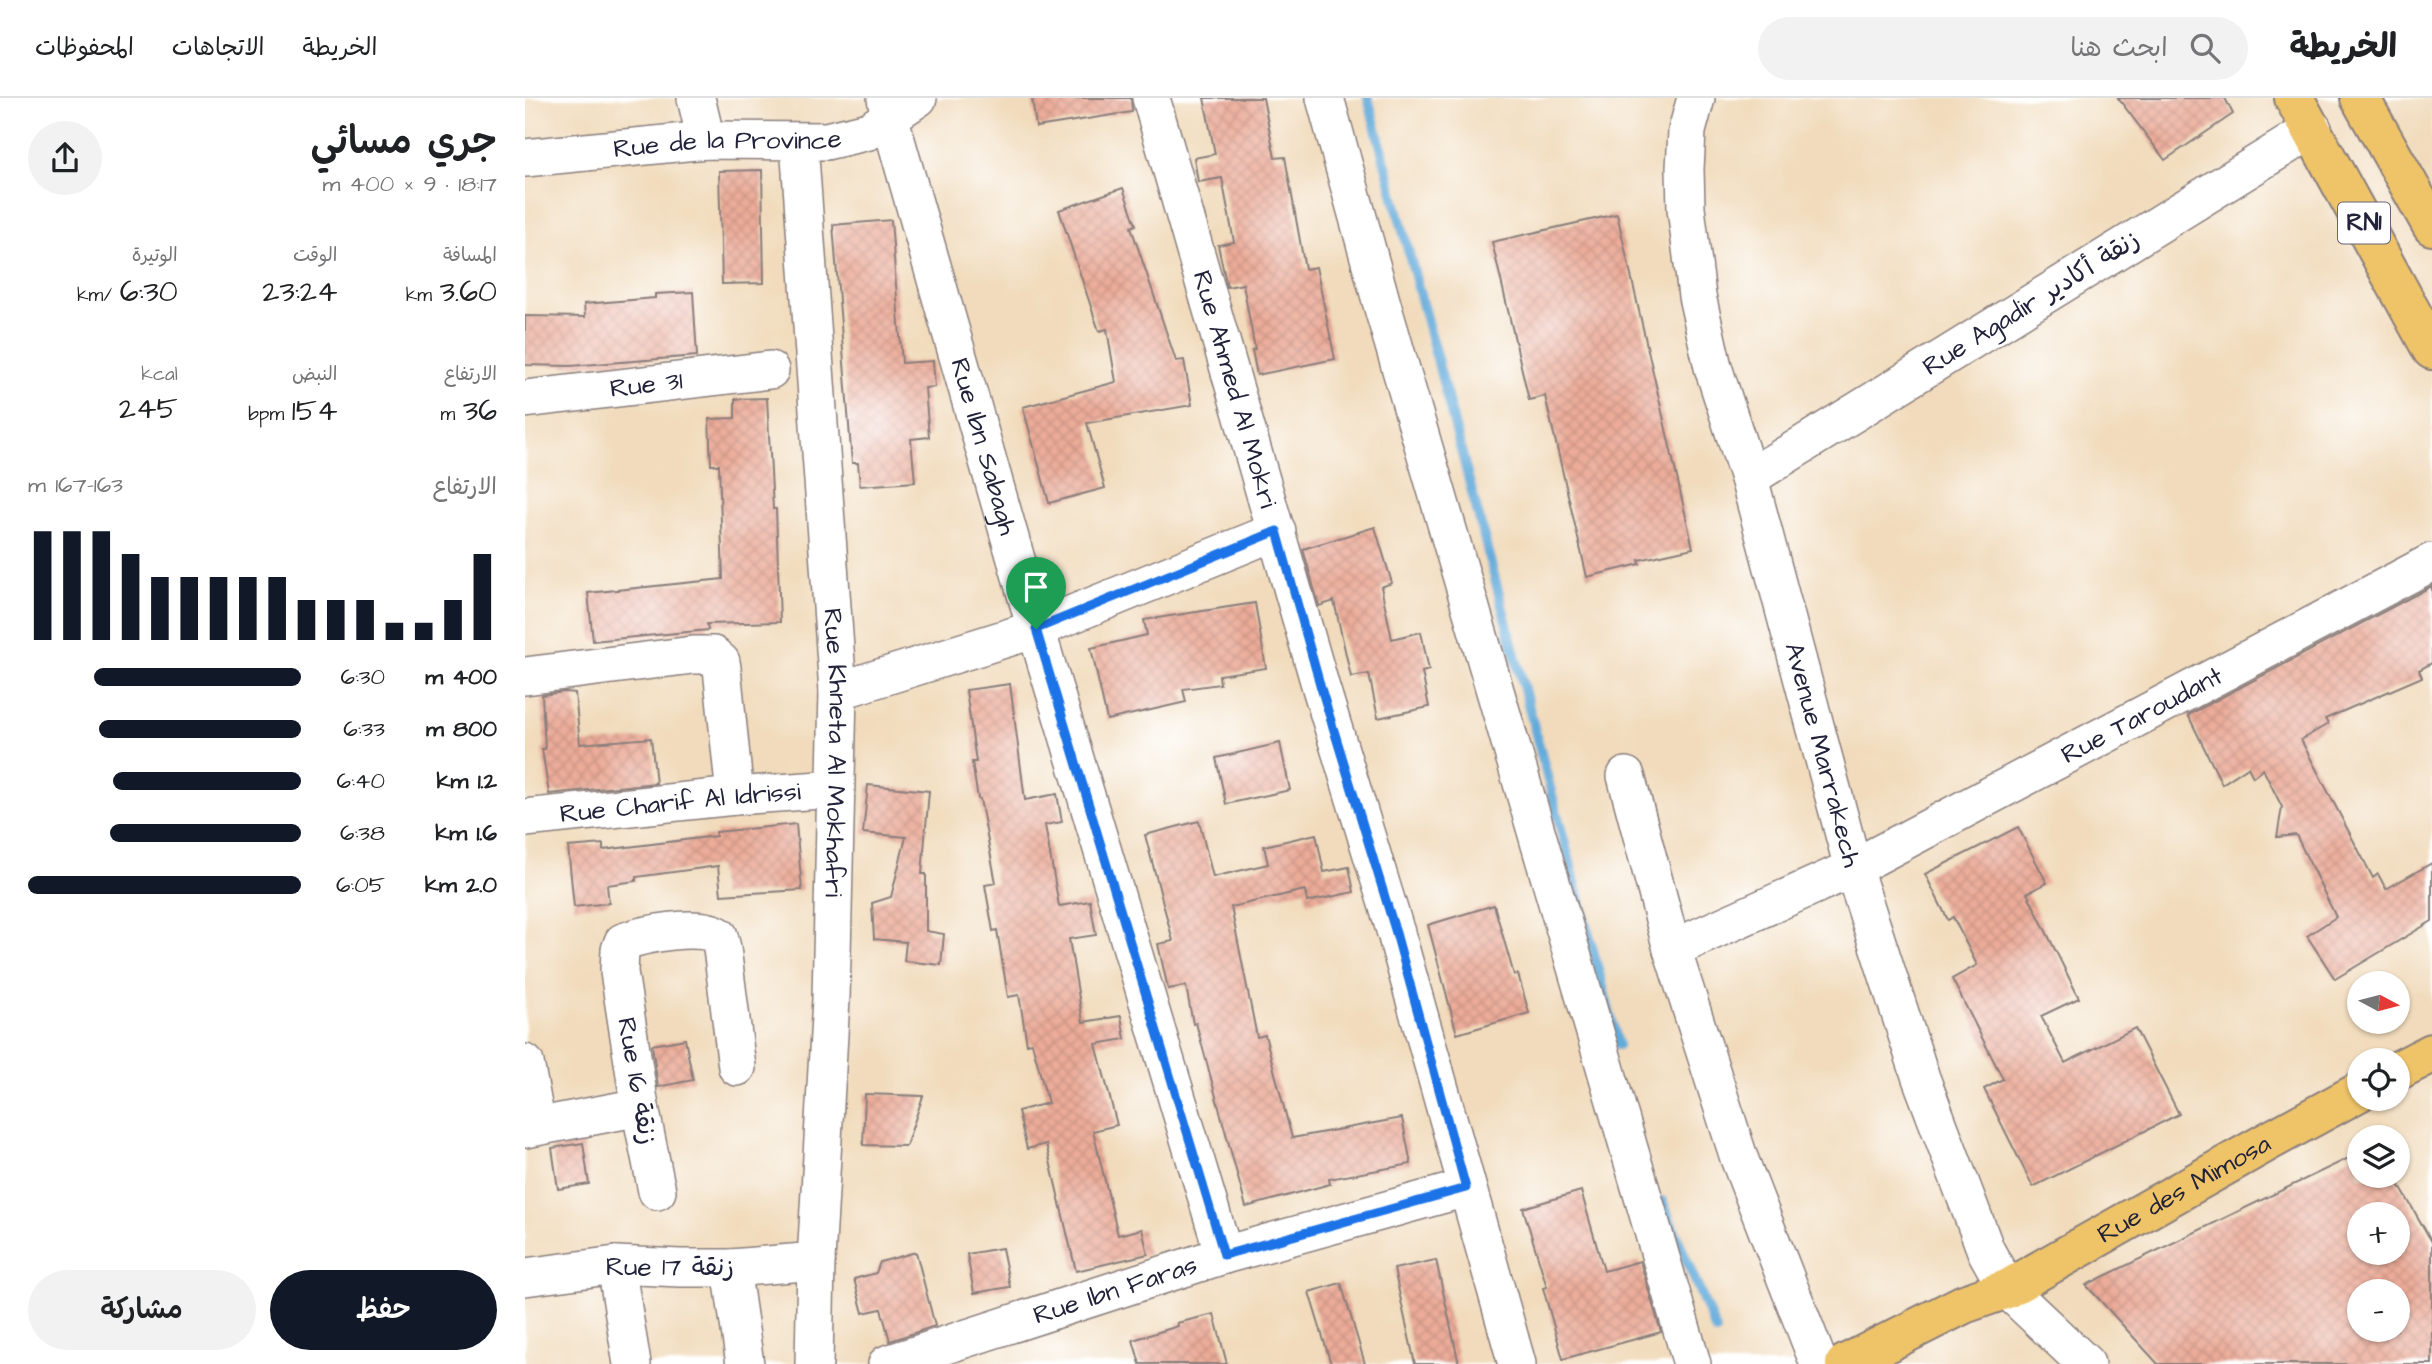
<!DOCTYPE html>
<html lang="ar">
<head>
<meta charset="utf-8">
<style>
	body { margin:0; font-family:"Architects Daughter","Playpen Sans Arabic",sans-serif; background:#f2f2f2; color:#202124; direction:rtl; height:100vh; display:flex; flex-direction:column; font-size:26px; white-space:nowrap }
	* { box-sizing:border-box; margin:0 }
	p { font-size:23px; color:#757577 }
	.icon { flex:none; width:38px; height:38px; fill:none; stroke:currentColor; stroke-width:2; stroke-linecap:round; stroke-linejoin:round }
	.map { position:relative; flex:1; overflow:hidden; direction:ltr }
	.sheet { display:flex; flex-direction:column; background:#fff; width:525px }
	.sheet>* { flex:none }
	.needle { width:46px; rotate:97deg }
	.buttons { position:absolute; left:1822px; top:873px; display:grid; gap:14px }
	.buttons a { display:grid; place-items:center; width:63px; height:63px; border-radius:50%; background:#fff; box-shadow:0 2px 5px #0004; font-size:35px }
	.pin { position:absolute; display:grid; place-items:center; width:60px; height:60px; color:#fff; margin:-72px -30px; border-radius:50% 50% 50% 0; rotate:-45deg; box-shadow:0 0 7px #0007 }
	.pin .icon { rotate:45deg }
	.round { display:grid; place-items:center; flex:none; width:74px; height:74px; border-radius:37px; background:#f2f2f2 }
	.summary { display:flex; align-items:center; justify-content:space-between; height:119px; padding:0 28px }
	h1 { font-size:38px; font-weight:600; line-height:52px }
	.metrics { display:grid; grid-template-columns:repeat(3,1fr); gap:10px; height:119px; padding:7px 28px }
	.metrics div { display:grid; align-content:center }
	.metrics b { font-size:30px; font-weight:600 }
	.metrics small { font-size:19px; font-weight:400 }
	.metrics p { font-size:19px }
	.chart { height:196px; padding:14px 28px }
	.chart p { display:flex; justify-content:space-between }
	.chart svg { width:100%; height:126px; margin-top:7px; stroke:#111827; stroke-width:6 }
	.action { display:flex; gap:14px; margin-top:auto; padding:14px 28px }
	.action a { flex:1; height:80px; border-radius:42px; background:#111827; color:#fff; font-size:28px; font-weight:600; line-height:80px; text-align:center }
	.action a+a { background:#f2f2f2; color:#202124 }
	ul { padding:0 28px; list-style:none; font-size:23px }
	li { display:grid; grid-template-columns:112px 84px 1fr; align-items:center; height:52px }
	li i { height:18px; border-radius:9px; background:#111827 }
	header { display:flex; align-items:center; gap:42px; box-sizing:border-box; height:98px; padding:0 35px; background:#fff; border-bottom:2px solid #e0e0e0 }
	header strong { font-size:33px }
	nav { display:flex; gap:38px; margin-inline-start:auto; font-size:24px }
	.search { width:490px; height:63px; background:#f2f2f2; display:flex; align-items:center; gap:18px; box-sizing:border-box; padding:0 24px; border-radius:38px; color:#757577; font-size:26px }
	main { display:flex; flex:1; min-height:0 }
	.map>svg:first-child { display:block }
</style>
</head>
<body>
<header>
<strong>الخريطة</strong>
<div class="search"><svg class="icon" aria-label="search" viewBox="0 0 24 24"><circle cx="10" cy="10" r="6"/><path d="M15 15l6 6"/></svg>ابحث هنا</div>
<nav><a>الخريطة</a><a>الاتجاهات</a><a>المحفوظات</a></nav>
</header>
<main>
<div class="map">
<svg width="1907" height="1266" viewBox="0 0 1907 1266">
	<defs>
		<pattern id="building-cross-hatch" width="8" height="8" patternUnits="userSpaceOnUse" patternTransform="scale(1.75)"><rect width="8" height="8" fill="#ecac99"/><path d="M0 0l8 8M0 8l8-8" fill="none" stroke="#ca9485"/></pattern>
	</defs>
	<rect width="100%" height="100%" fill="#fff"/>
	<filter id="ink" filterUnits="userSpaceOnUse"><feTurbulence type="fractalNoise" baseFrequency=".0143" numOctaves="2"/><feDisplacementMap in="SourceGraphic" scale="14" xChannelSelector="R" yChannelSelector="G"/><feConvolveMatrix kernelMatrix="1 2 1 2 8 2 1 2 1" color-interpolation-filters="sRGB"/></filter>
	<filter id="wash" filterUnits="userSpaceOnUse"><feTurbulence type="fractalNoise" baseFrequency=".00686" numOctaves="4" result="noise"/><feDisplacementMap in="SourceGraphic" scale="28" xChannelSelector="R" yChannelSelector="G"/><feGaussianBlur stdDeviation="1.57" result="paint"/><feColorMatrix in="noise" values="0 0 0 0 0 0 0 0 0 0 0 0 0 0 0 0 0 1.4 0 .05"/><feComposite in="paint" operator="in"/></filter>
	<g filter="url(#wash)">
		<rect width="100%" height="100%" fill="#f1dbbc"/>
		<g fill="none" stroke-linecap="round" stroke-linejoin="round">
			<g stroke="#64abda" stroke-width="10">
				<path d="M843,0L1093,947"/>
				<path d="M1137,1103L1191,1233"/>
			</g>
		</g>
		<g id="blocks">
			<g fill="url(#building-cross-hatch)" fill-rule="evenodd">
				<path d="M507,0H606L607,14L511,29Z"/>
				<path d="M679,0H738L750,60L760,59L780,171L791,169L810,261L732,277L727,252L730,251L718,186L702,189L693,147L709,144L697,80L673,84L669,60L690,56Z"/>
				<path d="M1593,0H1700L1708,16L1640,62Z"/>
				<path d="M237,72L239,185L197,186L194,73Z"/>
				<path d="M598,90L611,127L606,129L651,263L659,262L667,307L562,325L580,390L524,405L498,309L591,284L582,231L574,233L534,112Z"/>
				<path d="M1092,116L1168,450L1114,462L1115,466L1062,479L1020,298L1004,302L967,144Z"/>
				<path d="M366,122L377,265L408,263L410,289L400,290L404,339L386,341L390,384L335,388L333,365H327L308,127Z"/>
				<path d="M168,194L172,258L45,268L0,267V218L60,219L59,206L130,200V196Z"/>
				<path d="M242,300L248,411H251L255,524L182,526L183,532L68,543L63,495L198,481L194,367H186L184,321L210,320V301Z"/>
				<path d="M850,429L867,485L856,489L867,541L896,534L904,572L897,574L904,609L853,620L844,576L826,579L809,503L794,508L778,451Z"/>
				<path d="M1907,488V565L1894,572L1897,579L1800,621L1803,626L1776,642L1848,780L1853,776L1861,791L1907,765V823L1810,881L1782,838L1811,819L1771,737L1752,739L1757,709L1738,671L1728,679L1723,669L1697,686L1663,617Z"/>
				<path d="M730,505L741,570L694,577L695,586L658,591L661,604L582,622L566,550L622,537L619,522Z"/>
				<path d="M485,586L500,702L532,696L537,724L520,727L534,808L565,803L571,837L544,841L558,924L596,918L600,941L571,946L592,1027L568,1033L593,1137L617,1131L623,1156L551,1173L521,1046L502,1051L493,1013L523,1005L507,945L502,946L494,897L483,899L472,832L468,833L460,787L471,785L455,701H453L447,664H451L441,592Z"/>
				<path d="M39,594L50,595L55,646L126,640L131,685L24,696L17,651H20L17,597Z"/>
				<path d="M755,645L765,692L701,706L691,660Z"/>
				<path d="M343,687L404,693L397,776H401V833L419,836L416,867L379,863L381,844L349,841L347,805L366,799L381,739L338,735Z"/>
				<path d="M674,723L688,779L743,766L739,748L791,736L799,774L824,769L829,794L782,804L780,792L706,809L732,939L740,937L767,1040L877,1020L886,1066L804,1081L805,1086L721,1109L671,925L668,926L661,888L643,891L633,846L648,843L620,737Z"/>
				<path d="M271,726L277,792L196,797L193,768L111,779V783L82,787L84,805L49,809L43,749L78,746V752L191,738V734Z"/>
				<path d="M1493,729L1522,785L1502,795L1554,900L1516,918L1540,965L1610,930L1654,1016L1508,1089L1459,991L1478,981L1427,881L1452,867L1428,819L1423,822L1400,776Z"/>
				<path d="M969,807L989,877L993,876L1004,915L932,936L903,827Z"/>
				<path d="M160,941L168,982L133,989L127,947Z"/>
				<path d="M340,996L398,998L381,1048L338,1047Z"/>
				<path d="M58,1045L64,1086L33,1091L27,1050Z"/>
				<path d="M1834,1055V1078H1869L1907,1144V1266H1633L1561,1187ZM1834,1116H1872V1155H1834ZM1834,1194H1872V1232H1834Z"/>
				<path d="M1056,1093L1079,1173L1115,1163L1136,1234L1038,1261L1018,1190L1022,1189L998,1110Z"/>
				<path d="M477,1150L485,1189L449,1195L442,1156Z"/>
				<path d="M391,1154L410,1228L365,1243L356,1211L338,1215L329,1181L351,1175L355,1164Z"/>
				<path d="M911,1162L934,1266H890L869,1171Z"/>
				<path d="M816,1185L840,1266H806L784,1194Z"/>
				<path d="M689,1216L702,1266H615L608,1242L653,1228L652,1225Z"/>
			</g>
		</g>
	</g>
	<g filter="url(#ink)">
		<use href="#blocks" fill-opacity="0" stroke="#8a7e7c" stroke-width="2"/>
		<g fill="none" stroke-linecap="round" stroke-linejoin="round">
			<defs>
				<g id="minor">
					<path d="M171,0L181,42"/>
					<path id="s1" d="M361,0L365,21L511,531L699,1157"/>
					<path id="s2" d="M626,0L796,590L871,835L992,1266"/>
					<path d="M800,0L858,210L1167,1266"/>
					<path id="s3" d="M1171,0L1162,33L1160,71L1161,110L1172,198L1188,269L1224,380L1328,770L1396,980L1461,1153L1482,1191L1561,1266"/>
					<path id="s4" d="M274,45L313,593L306,901L291,1163L289,1266"/>
					<path id="s5" d="M0,60L181,42L301,43L344,33L393,0"/>
					<path id="s6" d="M0,301L245,272"/>
					<path d="M1224,380L1788,31"/>
					<path d="M0,578L168,557H188L196,564L197,570L210,698"/>
					<path d="M313,593L511,531L752,433"/>
					<path d="M1101,678L1147,851L1214,1060L1294,1266"/>
					<path id="s7" d="M0,720L210,698L310,691"/>
					<path id="s8" d="M1147,851L1328,770L1907,464"/>
					<path d="M0,965L12,1028"/>
					<path d="M0,1031L115,1009"/>
					<path d="M132,1093L115,1009L94,874L95,852L98,844C118,836 176,825 194,838L197,850L212,969"/>
					<path d="M91,1167L107,1266"/>
					<path d="M206,1170L220,1266"/>
					<path d="M0,1179L91,1167L155,1170H206L291,1163"/>
					<path id="s9" d="M362,1266L699,1157L941,1090"/>
				</g>
				<g id="major">
					<path d="M1872,973L1907,955"/>
					<path id="s10" d="M1320,1266L1439,1206L1482,1191L1744,1043L1834,994"/>
				</g>
				<g id="highway">
					<path d="M1769,0L1907,252"/>
					<path d="M1835,0L1907,128"/>
				</g>
			</defs>
			<use href="#minor" stroke="#8a7e7c" stroke-width="40"/>
			<use href="#major" stroke="#8a7e7c" stroke-width="42"/>
			<use href="#highway" stroke="#8a7e7c" stroke-width="42"/>
			<use href="#minor" stroke="#fff" stroke-width="37"/>
			<use href="#major" stroke="#efc469" stroke-width="38"/>
			<use href="#highway" stroke="#efc469" stroke-width="38"/>
		</g>
	</g>
	<g fill="none" stroke-linecap="round" stroke-linejoin="round" filter="url(#ink)">
		<defs>
			<path id="route" d="M752,433L796,590L871,835L941,1090L699,1157L511,531Z"/>
		</defs>
		<use href="#route" stroke="#fff" stroke-width="14"/>
		<use href="#route" stroke="#1a73e8" stroke-width="9"/>
	</g>
	<g text-anchor="middle" dominant-baseline="central" stroke-width="5" stroke-linejoin="round" paint-order="stroke">
		<rect fill="#fff" stroke="#646476" stroke-width="2" x="1813" y="104.5" width="52" height="41" rx="5"/>
		<g font-size="24" font-weight="bold" fill="#22223b">
			<text x="1839" y="125">RN1</text>
		</g>
		<g font-size="26" fill="#22223b" stroke="#fff">
			<text stroke="none"><textPath href="#s5" startOffset="203">Rue de la Province</textPath></text>
			<text transform="translate(1506 205) rotate(-32)">Rue Agadir زنقة أكادير</text>
			<text stroke="none"><textPath href="#s6" startOffset="122">Rue 31</textPath></text>
			<text stroke="none"><textPath href="#s2" startOffset="303">Rue Ahmed Al Mokri</textPath></text>
			<text stroke="none"><textPath href="#s1" startOffset="362">Rue Ibn Sabagh</textPath></text>
			<text stroke="none"><textPath href="#s8" startOffset="525">Rue Taroudant</textPath></text>
			<text stroke="none"><textPath href="#s4" startOffset="611">Rue Khneta Al Mokhafri</textPath></text>
			<text stroke="none"><textPath href="#s3" startOffset="676">Avenue Marrakech</textPath></text>
			<text stroke="none"><textPath href="#s7" startOffset="156">Rue Charif Al Idrissi</textPath></text>
			<text transform="translate(112 983) rotate(80)">Rue 16 زنقة</text>
			<text stroke="none"><textPath href="#s10" startOffset="382">Rue des Mimosa</textPath></text>
			<text x="145" y="1169">Rue 17 زنقة</text>
			<text stroke="none"><textPath href="#s9" startOffset="240">Rue Ibn Faras</textPath></text>
		</g>
	</g>
</svg>
<div class="buttons">
<a><svg class="needle" viewBox="-14 -14 28 28"><path d="M0-13l5 13h-10z" fill="#e53935"/><path d="M0 13l5-13h-10z" fill="#757577"/></svg></a>
<a><svg class="icon" aria-label="locate" viewBox="0 0 24 24"><circle cx="12" cy="12" r="6"/><path d="M12 2v4M12 18v4M2 12h4M18 12h4"/></svg></a>
<a><svg class="icon" aria-label="layers" viewBox="0 0 24 24"><path d="M12 4l9 5-9 5-9-5zM3 14l9 5 9-5"/></svg></a>
<a>+</a>
<a>−</a>
</div>
<div class="pin" style="left:511px;top:531px;background:#1e9e55"><svg class="icon" aria-label="arrive" viewBox="0 0 24 24"><path d="M6 21V4h12l-3 4 3 4H6"/></svg></div>
</div>
<section class="sheet">
<div class="summary"><div><h1>جري مسائي</h1><p>18:17 · 9 × 400 m</p></div><a class="round"><svg class="icon" aria-label="share" viewBox="0 0 24 24"><path d="M12 15V3M7 8l5-5 5 5M5 13v7h14v-7"/></svg></a></div>
<div class="metrics">
<div><p>المسافة</p><b>3.60<small> km</small></b></div>
<div><p>الوقت</p><b>23:24</b></div>
<div><p>الوتيرة</p><b>6:30<small> /km</small></b></div>
</div>
<div class="metrics">
<div><p>الارتفاع</p><b>36<small> m</small></b></div>
<div><p>النبض</p><b>154<small> bpm</small></b></div>
<div><p>kcal</p><b>245</b></div>
</div>
<div class="chart"><p><span>الارتفاع</span>163–167 m</p>
<svg viewBox="0 0 160 44" preserveAspectRatio="none"><path d="M5 44V6M15 44V6M25 44V6M35 44V14M45 44V22M55 44V22M65 44V22M75 44V22M85 44V22M95 44V30M105 44V30M115 44V30M125 44V38M135 44V38M145 44V30M155 44V14"/></svg>
</div>
<ul>
<li><b>400 m</b>6:30<i style="width:76%"></i></li>
<li><b>800 m</b>6:33<i style="width:74%"></i></li>
<li><b>1.2 km</b>6:40<i style="width:69%"></i></li>
<li><b>1.6 km</b>6:38<i style="width:70%"></i></li>
<li><b>2.0 km</b>6:05<i style="width:100%"></i></li>
</ul>
<div class="action"><a>حفظ</a><a>مشاركة</a></div>
</section>
</main>
</body>
</html>
